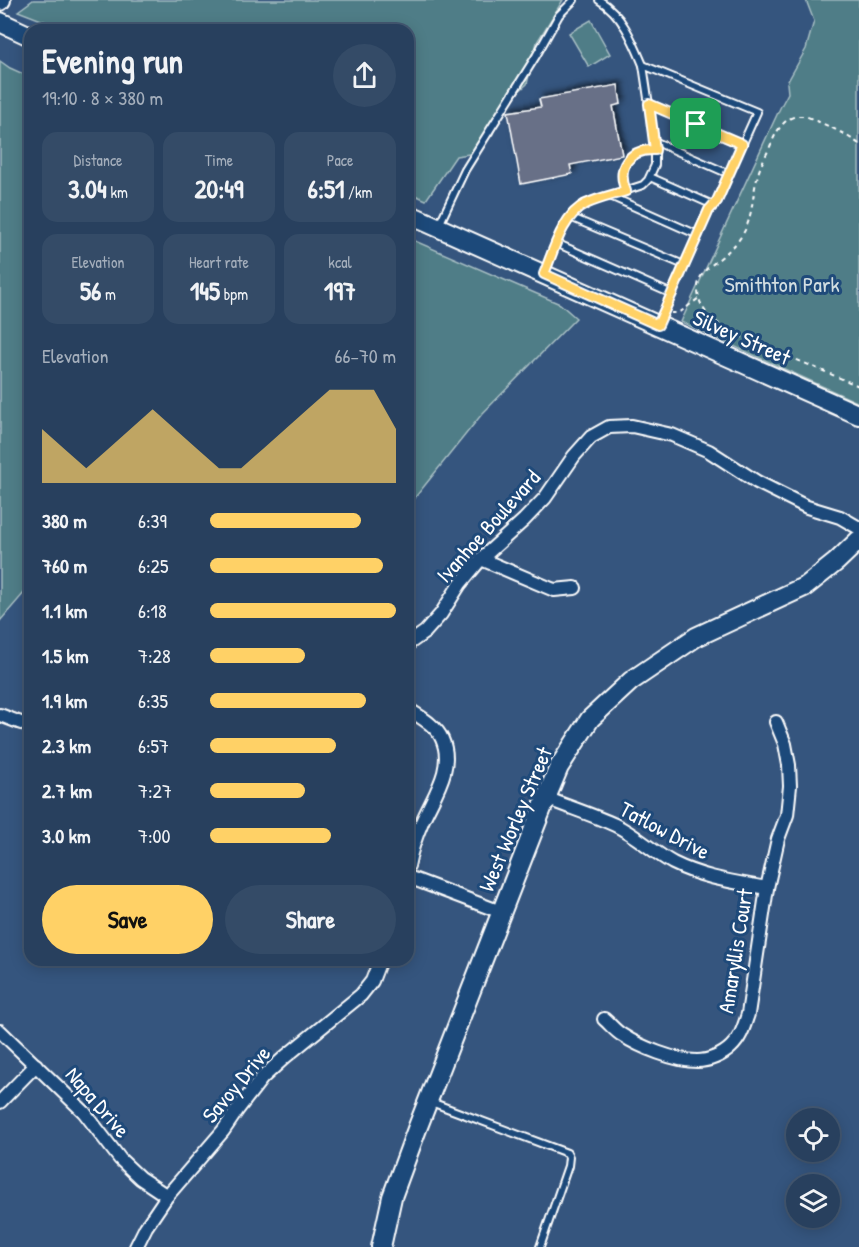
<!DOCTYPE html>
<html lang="en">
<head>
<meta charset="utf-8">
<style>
	body { margin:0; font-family:"Patrick Hand",sans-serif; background:#344b67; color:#f1f3f6; height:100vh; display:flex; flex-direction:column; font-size:22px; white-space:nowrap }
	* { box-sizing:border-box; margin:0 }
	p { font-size:20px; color:#a5afbc }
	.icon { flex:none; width:33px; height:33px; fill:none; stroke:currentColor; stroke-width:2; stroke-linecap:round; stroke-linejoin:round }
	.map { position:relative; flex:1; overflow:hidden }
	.side { position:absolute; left:24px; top:24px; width:390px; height:942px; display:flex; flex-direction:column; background:#28405e; border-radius:18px; box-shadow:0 3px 15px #0003,0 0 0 2px #445973 }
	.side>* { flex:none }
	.controls { position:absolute; left:786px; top:1108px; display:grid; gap:12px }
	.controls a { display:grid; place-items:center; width:54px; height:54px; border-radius:50%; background:#28405e; box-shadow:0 3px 15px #0003,0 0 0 2px #445973; font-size:30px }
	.pin { position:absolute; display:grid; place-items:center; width:51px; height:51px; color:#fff; margin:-26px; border-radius:12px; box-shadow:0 3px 9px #0006 }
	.round { display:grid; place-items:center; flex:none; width:63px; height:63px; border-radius:32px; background:#344b67 }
	.summary { display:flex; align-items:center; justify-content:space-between; height:102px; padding:0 18px }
	h1 { font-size:33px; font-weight:700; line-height:45px }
	.stats { display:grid; grid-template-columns:repeat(3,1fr); gap:9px; height:102px; padding:6px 18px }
	.stats div { display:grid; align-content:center; border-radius:15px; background:#344b67; text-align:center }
	.stats b { font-size:26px; font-weight:700 }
	.stats small { font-size:16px; font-weight:400 }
	.stats p { font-size:16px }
	.chart { height:168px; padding:12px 18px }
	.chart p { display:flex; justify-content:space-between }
	.chart svg { width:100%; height:108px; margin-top:6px; fill:#ffd166; opacity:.7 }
	.cta { display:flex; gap:12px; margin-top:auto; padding:12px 18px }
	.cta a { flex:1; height:69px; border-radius:36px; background:#ffd166; color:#111; font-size:24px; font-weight:700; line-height:69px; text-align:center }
	.cta a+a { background:#344b67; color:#f1f3f6 }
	ul { padding:0 18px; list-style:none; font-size:20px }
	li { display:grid; grid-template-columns:96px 72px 1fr; align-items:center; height:45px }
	li i { height:15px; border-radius:8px; background:#ffd166 }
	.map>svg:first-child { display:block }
</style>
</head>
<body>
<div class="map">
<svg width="859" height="1247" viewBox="0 0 859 1247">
	<defs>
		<filter id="shadow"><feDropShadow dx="3.5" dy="-3.5" stdDeviation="3" flood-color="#0009"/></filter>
	</defs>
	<rect width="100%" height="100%" fill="#35557e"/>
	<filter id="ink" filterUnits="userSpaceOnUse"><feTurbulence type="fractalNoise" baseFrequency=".0167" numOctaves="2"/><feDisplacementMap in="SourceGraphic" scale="12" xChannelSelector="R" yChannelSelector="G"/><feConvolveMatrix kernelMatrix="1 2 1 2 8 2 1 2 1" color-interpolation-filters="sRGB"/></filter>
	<g filter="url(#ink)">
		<g fill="#4f7d87" stroke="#a7bec3" stroke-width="1.5">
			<path d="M33,0H563L537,42L527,84L500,108L493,134L476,153L456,156L426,200L408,192V30H67L18,11Z"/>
			<path d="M806,0H859V403L681,322L781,106L788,93L787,83L806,49L814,21Z"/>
			<path d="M591,20L610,54L589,67L569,33Z"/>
			<path d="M0,61L10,68L30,77V586L0,621Z"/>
			<path d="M408,238L560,304L576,318L482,414L413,500L408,501V450L414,446L408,438Z"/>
		</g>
		<path fill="#676f87" stroke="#fff" stroke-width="1.5" filter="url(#shadow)" d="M618,85L621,104L613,106L622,155L570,165L572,174L521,184L508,112L541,107L539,99Z"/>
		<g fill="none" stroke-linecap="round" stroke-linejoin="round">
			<defs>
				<g id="lane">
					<path d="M599,0C622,14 633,41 643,65"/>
					<path d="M649,104L742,144"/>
					<path d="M654,141L729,174"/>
					<path d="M650,177L713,205"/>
					<path d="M626,191C616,167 629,149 655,150"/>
					<path d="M610,196L698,235"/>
					<path d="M570,217L684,265"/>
					<path d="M439,225L465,170L536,56L559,15L574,0"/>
					<path d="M556,243L672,294"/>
					<path d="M545,271L560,233L573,213L584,204L643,185L648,180L655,165V145L643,65L757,112L717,201L709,210L658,324"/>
					<path d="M431,1102L567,1153L569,1157L568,1166L540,1247"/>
				</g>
				<g id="street">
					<path d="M481,559L554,590L575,588"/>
					<path d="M408,644L425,632L441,614L460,584L481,559L524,520L545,498L574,456L591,437L609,427L632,426L672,435L709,451L757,482L807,507L840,517L859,528"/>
					<path d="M408,709C420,717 436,725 442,739C455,768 433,796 422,822C416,836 411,850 408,866"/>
					<path d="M0,715L21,723L30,724"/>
					<path d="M546,798C568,807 593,815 615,825C636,835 653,852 673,863C703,878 734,882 767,888"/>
					<path d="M408,877L501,912"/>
					<path d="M604,1019C610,1024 615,1031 622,1035C640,1047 675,1061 697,1061C709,1061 723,1055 731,1047C741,1038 744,1026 748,1014L767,888L778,839L787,815L790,786L789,765L785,744L776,722"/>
					<path d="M0,1031L84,1112L120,1159L140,1178L167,1196"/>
					<path d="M0,1102L36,1065"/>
					<path d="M136,1247L146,1227L167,1196L223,1131L238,1109L262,1078L285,1057L361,995L372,981L380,960"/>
				</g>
				<g id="secondary">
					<path d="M0,1L1,0"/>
					<path d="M0,22L30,36"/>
					<path d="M408,214L859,415"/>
					<path d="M381,1247L392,1197L417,1129L546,798L559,767L590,719L631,681L696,637L806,586L836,562L859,540"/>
				</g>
			</defs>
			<use href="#lane" stroke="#fff" stroke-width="10"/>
			<use href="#street" stroke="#fff" stroke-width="16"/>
			<use href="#secondary" stroke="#fff" stroke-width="22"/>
			<g stroke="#fff" stroke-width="2" stroke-dasharray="4.5 4.5" stroke-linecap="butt">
				<path d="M859,144C847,135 833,128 819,122C814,120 808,116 802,116C783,115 775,134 769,149C764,159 759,168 757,179C752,196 753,215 744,232C738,243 729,251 719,259C708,268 697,274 698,291C699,313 718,324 735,334L859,386"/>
				<path d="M671,313H679L699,298"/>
			</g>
			<use href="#lane" stroke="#1f4a7a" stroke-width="6"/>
			<use href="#street" stroke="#1f4a7a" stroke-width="12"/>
			<use href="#secondary" stroke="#1f4a7a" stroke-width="18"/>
		</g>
	</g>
	<g fill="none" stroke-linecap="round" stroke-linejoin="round" filter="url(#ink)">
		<defs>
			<path id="route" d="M649,104L742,144L717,201L709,210L658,325L544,274C553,252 563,214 586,204C598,198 613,195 626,191C616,167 629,149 655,150Z"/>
		</defs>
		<use href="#route" stroke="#fff" stroke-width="12"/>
		<use href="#route" stroke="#ffd166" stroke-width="8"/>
	</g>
	<g text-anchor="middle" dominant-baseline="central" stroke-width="6" stroke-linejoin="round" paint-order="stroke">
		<g font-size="22" fill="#d3dee1" stroke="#1f4a7a">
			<text x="782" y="284">Smithton Park</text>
		</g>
		<g font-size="22" fill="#fff" stroke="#1f4a7a">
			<text transform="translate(742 337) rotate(24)">Silvey Street</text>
			<text transform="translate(488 526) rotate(-48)">Ivanhoe Boulevard</text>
			<text transform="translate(515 819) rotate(-67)">West Worley Street</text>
			<text transform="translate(665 830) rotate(28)">Tatlow Drive</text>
			<text transform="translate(735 951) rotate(-81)">Amaryllis Court</text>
			<text transform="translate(236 1084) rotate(-50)">Savoy Drive</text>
			<text transform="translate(98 1102) rotate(49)">Napa Drive</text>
		</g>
	</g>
</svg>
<div class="controls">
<a><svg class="icon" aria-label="locate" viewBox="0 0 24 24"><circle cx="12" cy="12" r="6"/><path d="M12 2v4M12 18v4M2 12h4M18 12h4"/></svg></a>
<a><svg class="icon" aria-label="layers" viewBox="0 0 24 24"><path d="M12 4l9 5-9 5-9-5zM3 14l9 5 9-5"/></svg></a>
</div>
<div class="pin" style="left:696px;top:124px;background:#1e9e55"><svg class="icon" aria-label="arrive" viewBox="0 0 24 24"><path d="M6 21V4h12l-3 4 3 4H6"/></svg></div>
<section class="side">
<div class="summary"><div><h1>Evening run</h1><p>19:10 · 8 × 380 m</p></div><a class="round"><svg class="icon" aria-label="share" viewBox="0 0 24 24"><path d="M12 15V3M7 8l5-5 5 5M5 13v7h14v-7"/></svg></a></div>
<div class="stats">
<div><p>Distance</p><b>3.04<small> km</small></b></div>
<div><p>Time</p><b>20:49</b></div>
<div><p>Pace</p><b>6:51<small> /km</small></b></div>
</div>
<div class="stats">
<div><p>Elevation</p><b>56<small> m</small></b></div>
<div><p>Heart rate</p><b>145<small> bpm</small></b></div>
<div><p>kcal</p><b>197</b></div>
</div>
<div class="chart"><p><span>Elevation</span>66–70 m</p>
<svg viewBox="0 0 160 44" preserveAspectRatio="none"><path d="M0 44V22L10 30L20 38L30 30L40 22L50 14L60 22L70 30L80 38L90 38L100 30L110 22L120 14L130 6L140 6L150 6L160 22V44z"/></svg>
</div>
<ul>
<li><b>380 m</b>6:39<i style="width:81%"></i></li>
<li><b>760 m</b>6:25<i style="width:93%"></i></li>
<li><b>1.1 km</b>6:18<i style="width:100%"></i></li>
<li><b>1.5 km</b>7:28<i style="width:51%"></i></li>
<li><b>1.9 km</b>6:35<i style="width:84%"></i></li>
<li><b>2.3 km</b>6:57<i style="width:68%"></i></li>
<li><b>2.7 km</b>7:27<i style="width:51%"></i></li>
<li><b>3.0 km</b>7:00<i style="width:65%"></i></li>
</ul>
<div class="cta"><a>Save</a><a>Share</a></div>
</section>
</div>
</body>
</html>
